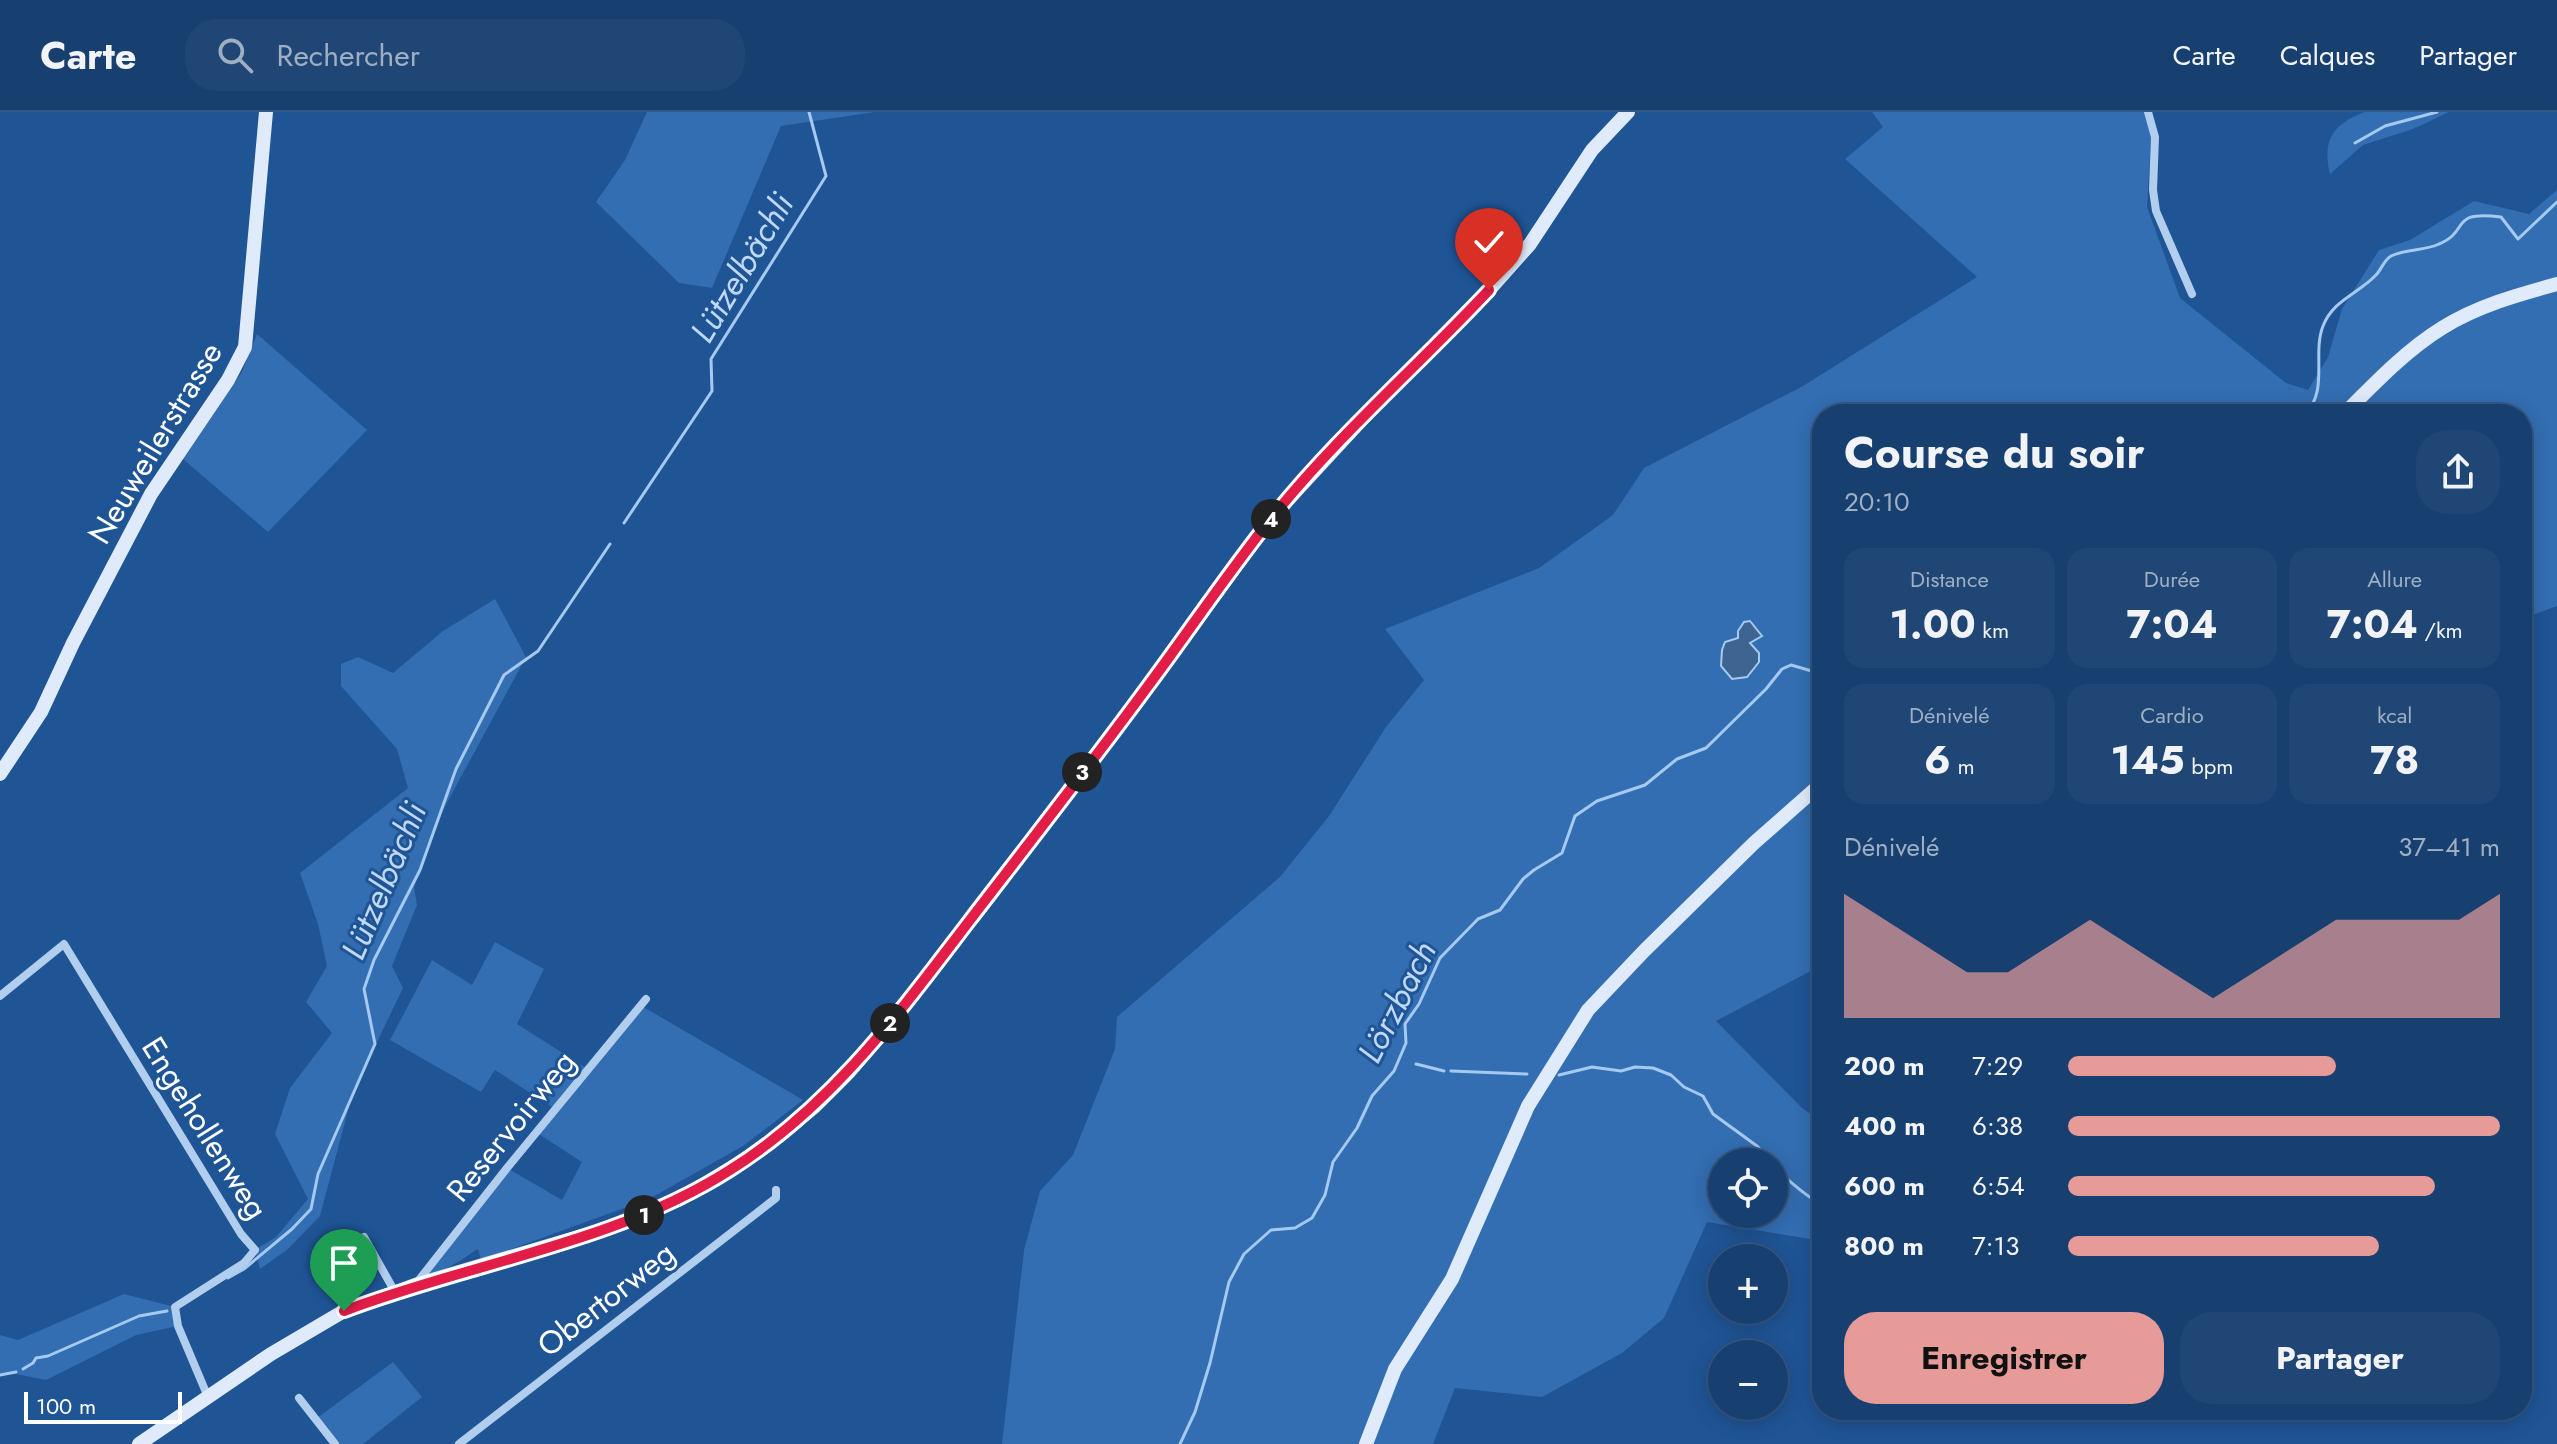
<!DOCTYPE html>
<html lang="fr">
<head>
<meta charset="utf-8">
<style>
	body { margin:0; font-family:Jost,sans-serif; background:#204675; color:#f1f3f6; height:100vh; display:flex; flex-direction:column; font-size:30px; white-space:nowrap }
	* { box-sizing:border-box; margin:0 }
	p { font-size:26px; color:#9eafc3 }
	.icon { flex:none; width:44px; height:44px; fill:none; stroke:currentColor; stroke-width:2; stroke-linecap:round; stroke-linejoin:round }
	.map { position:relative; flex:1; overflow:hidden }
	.side { position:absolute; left:1812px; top:292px; width:720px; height:1016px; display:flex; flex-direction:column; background:#173f70; border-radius:32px; box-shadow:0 4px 20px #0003,0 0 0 2px #365883 }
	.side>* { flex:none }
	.buttons { position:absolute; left:1708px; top:1036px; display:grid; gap:16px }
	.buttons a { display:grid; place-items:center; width:80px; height:80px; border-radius:50%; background:#173f70; box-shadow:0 4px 20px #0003,0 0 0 2px #365883; font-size:40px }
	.scale { position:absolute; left:24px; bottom:20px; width:158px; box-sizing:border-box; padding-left:8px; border:4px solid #fff; border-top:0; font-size:22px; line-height:28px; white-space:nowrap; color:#fff; -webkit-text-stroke:6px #1f5495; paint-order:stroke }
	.pin { position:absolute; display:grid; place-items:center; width:68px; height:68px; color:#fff; margin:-82px -34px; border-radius:50% 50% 50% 0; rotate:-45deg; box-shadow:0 0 8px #0007 }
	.pin .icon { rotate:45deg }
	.km { position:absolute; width:40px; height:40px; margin:-20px; border-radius:50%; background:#222; color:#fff; font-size:22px; line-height:40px; text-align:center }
	.round { display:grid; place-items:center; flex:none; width:84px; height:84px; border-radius:32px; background:#204675 }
	.head { display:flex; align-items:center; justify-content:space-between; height:136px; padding:0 32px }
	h1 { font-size:44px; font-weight:700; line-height:60px }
	.metrics { display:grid; grid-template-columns:repeat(3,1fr); gap:12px; height:136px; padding:8px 32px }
	.metrics div { display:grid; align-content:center; border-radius:20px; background:#204675; text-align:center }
	.metrics b { font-size:40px; font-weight:700 }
	.metrics small { font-size:22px; font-weight:400 }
	.metrics p { font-size:22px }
	.chart { height:224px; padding:16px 32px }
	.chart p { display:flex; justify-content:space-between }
	.chart svg { width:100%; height:144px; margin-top:8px; fill:#e69b98; opacity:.7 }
	.action { display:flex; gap:16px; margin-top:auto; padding:16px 32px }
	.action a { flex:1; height:92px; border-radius:32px; background:#e69b98; color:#111; font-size:32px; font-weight:700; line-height:92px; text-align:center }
	.action a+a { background:#204675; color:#f1f3f6 }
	ul { padding:0 32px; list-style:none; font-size:26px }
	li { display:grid; grid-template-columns:128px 96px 1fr; align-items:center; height:60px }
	li i { height:20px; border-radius:10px; background:#e69b98 }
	header { display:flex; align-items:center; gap:48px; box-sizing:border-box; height:112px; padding:0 40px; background:#173f70; border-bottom:2px solid #365883 }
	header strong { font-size:38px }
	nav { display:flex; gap:44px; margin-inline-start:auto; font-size:28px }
	.search { width:560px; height:72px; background:#204675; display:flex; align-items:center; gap:20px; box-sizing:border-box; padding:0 28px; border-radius:32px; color:#9eafc3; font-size:30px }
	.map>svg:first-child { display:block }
</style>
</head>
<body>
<header>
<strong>Carte</strong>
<div class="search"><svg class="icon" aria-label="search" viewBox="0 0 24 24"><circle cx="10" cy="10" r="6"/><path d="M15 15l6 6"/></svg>Rechercher</div>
<nav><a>Carte</a><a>Calques</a><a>Partager</a></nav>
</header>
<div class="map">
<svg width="2557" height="1332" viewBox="0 0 2557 1332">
	<rect width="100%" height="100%" fill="#1f5495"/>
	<g fill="#336eb2" fill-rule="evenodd">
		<path d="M647,0H875L781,14L712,176L679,171L596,90L625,48Z"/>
		<path d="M1872,0H2144L2152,11L2147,95L2180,186L2286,271L2308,278L2328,245L2342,197L2379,138L2410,128L2474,89L2529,102L2557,78V494L2522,507V302H1822V853L1716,909L1802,996L1822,1010V1129L1707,1110L1664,1206L1622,1241L1542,1285L1455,1276L1433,1332H1002L1024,1138L1040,1079L1073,1043L1115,937L1117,905L1280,765L1329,704L1386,615L1424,568L1385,517L1539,456L1613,403L1644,356L1803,274L1977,165L1845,47L1883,15ZM1722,1050H1774V1102H1722Z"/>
		<path d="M2364,0H2449L2413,17L2363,33L2330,62C2322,27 2333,13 2364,0Z"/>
		<path d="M257,222L367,318L268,420L183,347L242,260Z"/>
		<path d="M495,487L526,545L442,700L414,775L417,793L392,854L403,876L353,980L320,1104L288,1137L260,1157L255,1138L276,1125L308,1087L275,1022L290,976L332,921L306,890L327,854L318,812L300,761L408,676L397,637L341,574V552L358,545L393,561L443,519Z"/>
		<path d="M495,830L544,857L517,912L588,957L640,893L803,988L743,1034L649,1087L481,1148L478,1137C463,1146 441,1165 423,1160L507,1056L562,1088L582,1050L537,1021L555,997L495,958L481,980L390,928L432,848L472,873Z"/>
		<path d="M124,1182L175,1195L178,1214L136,1223L46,1268L11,1261L0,1262V1223L18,1228Z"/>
		<path d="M393,1250L422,1285L363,1332H339L317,1306Z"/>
	</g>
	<path fill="#3e6492" stroke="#a6c9f0" stroke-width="2" d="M1750,509L1762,524L1750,531L1759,541V550L1747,565L1732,567L1721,554L1722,538L1725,530L1738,526V519L1744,510Z"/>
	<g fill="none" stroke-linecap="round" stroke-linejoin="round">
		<g stroke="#a6c9f0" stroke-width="3">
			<path d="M2355,31L2385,14L2437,0"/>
			<path d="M2305,302C2329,279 2312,242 2323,214C2333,188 2358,182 2376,163C2381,158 2384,148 2391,144C2406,137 2424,139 2439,132C2471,119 2448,98 2501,105L2518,127L2557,90"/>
			<path d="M624,411L712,279L711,247L826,64L809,0"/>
			<path d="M1416,952L1444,959"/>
			<path d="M1451,959L1527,962"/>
			<path d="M1559,963L1592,955L1621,959L1635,955L1653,956L1671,963L1684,975L1703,984L1713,1002L1757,1034L1771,1050"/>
			<path d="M1774,1055C1784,1064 1810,1089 1822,1091"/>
			<path d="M228,1166L244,1157L292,1117L311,1097L318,1062L375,932L364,877L374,848L420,758L456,657L504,563L538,539L610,432"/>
			<path d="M23,1257L33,1251L36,1246L48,1244L139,1204L167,1199"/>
			<path d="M0,1263L16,1260"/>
			<path d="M1180,1332L1195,1300L1210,1251L1229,1170L1244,1142L1271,1118L1295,1116L1312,1106L1325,1083L1333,1050L1357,1016L1372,984L1394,959L1406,931L1405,912L1419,892L1440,846L1478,807L1500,798L1523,767L1534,758L1562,741L1575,704L1597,689L1645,673L1677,647L1706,636L1766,577L1782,557L1791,553L1822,562"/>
		</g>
		<g stroke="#b2ceee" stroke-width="8">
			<path d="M2148,0L2155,25L2153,78L2156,99L2192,182"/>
			<path d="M0,884L64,832L241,1122L255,1138L244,1151L175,1195L178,1214L208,1285"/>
			<path d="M364,1125L395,1180"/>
			<path d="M415,1173L507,1056L646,887"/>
			<path d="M299,1286L335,1332"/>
			<path d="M459,1332L776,1086V1078"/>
		</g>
		<g stroke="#dfebfb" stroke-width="14">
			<path d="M2344,302C2374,272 2405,239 2442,216C2477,194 2517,183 2557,172"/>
			<path d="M0,662L41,600L73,531L151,382L228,268L245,235L266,0"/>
			<path d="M139,1332L271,1242L344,1199L415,1173L606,1117L680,1087L759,1039L814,995L849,960L900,899L1136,591L1271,406L1366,303L1489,178L1530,132L1592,38L1628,0"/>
			<path d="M1366,1332L1395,1257L1452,1167L1528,994L1588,898L1644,839L1754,731L1822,671"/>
		</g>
	</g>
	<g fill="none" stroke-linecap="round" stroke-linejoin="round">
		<defs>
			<path id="route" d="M344,1199C470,1151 616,1131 730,1058C832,994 898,902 970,808C1030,730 1090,653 1148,574C1189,519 1227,462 1270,408C1336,325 1417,255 1489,178"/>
		</defs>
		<use href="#route" stroke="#fff" stroke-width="16"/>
		<use href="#route" stroke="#e11d48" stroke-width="10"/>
	</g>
	<g text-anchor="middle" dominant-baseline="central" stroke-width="6" stroke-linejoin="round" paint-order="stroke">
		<g font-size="32" fill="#fff" stroke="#1f5495">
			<text transform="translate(155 331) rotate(-59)">Neuweilerstrasse</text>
			<text transform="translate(511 1014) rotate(-51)">Reservoirweg</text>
			<text transform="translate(205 1016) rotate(58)">Engehollenweg</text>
			<text transform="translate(606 1187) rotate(-38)">Obertorweg</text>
		</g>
		<g font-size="34" font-style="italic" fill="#bfd8f5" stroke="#1f5495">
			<text transform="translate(742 156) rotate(-59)">Lützelbächli</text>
			<text transform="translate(384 769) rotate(-67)">Lützelbächli</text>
			<text transform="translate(1397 890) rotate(-63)">Lörzbach</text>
		</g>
	</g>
</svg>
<div class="buttons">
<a><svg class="icon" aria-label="locate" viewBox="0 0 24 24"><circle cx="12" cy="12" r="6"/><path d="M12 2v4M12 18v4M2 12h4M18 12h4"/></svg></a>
<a>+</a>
<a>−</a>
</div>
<div class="scale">100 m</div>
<div class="pin" style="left:344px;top:1199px;background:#1e9e55"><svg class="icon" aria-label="arrive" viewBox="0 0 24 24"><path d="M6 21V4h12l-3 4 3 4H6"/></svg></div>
<div class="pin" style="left:1489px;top:178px;background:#d93025"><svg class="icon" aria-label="check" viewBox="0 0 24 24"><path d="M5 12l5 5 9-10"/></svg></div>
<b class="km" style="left:644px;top:1103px">1</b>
<b class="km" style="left:890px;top:911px">2</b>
<b class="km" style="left:1082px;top:660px">3</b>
<b class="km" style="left:1271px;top:407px">4</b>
<section class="side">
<div class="head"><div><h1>Course du soir</h1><p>20:10</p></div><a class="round"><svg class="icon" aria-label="share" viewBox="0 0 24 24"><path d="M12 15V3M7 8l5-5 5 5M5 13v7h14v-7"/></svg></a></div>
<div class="metrics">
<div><p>Distance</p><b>1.00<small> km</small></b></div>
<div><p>Durée</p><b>7:04</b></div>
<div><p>Allure</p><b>7:04<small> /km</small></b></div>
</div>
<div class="metrics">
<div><p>Dénivelé</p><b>6<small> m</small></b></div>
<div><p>Cardio</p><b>145<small> bpm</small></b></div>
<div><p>kcal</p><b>78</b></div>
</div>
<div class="chart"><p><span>Dénivelé</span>37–41 m</p>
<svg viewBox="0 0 160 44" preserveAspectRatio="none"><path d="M0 44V6L10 14L20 22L30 30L40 30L50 22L60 14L70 22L80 30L90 38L100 30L110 22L120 14L130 14L140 14L150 14L160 6V44z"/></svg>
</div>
<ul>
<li><b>200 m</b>7:29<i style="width:62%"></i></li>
<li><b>400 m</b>6:38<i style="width:100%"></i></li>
<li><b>600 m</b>6:54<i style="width:85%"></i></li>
<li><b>800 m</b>7:13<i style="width:72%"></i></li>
</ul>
<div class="action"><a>Enregistrer</a><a>Partager</a></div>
</section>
</div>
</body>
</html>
